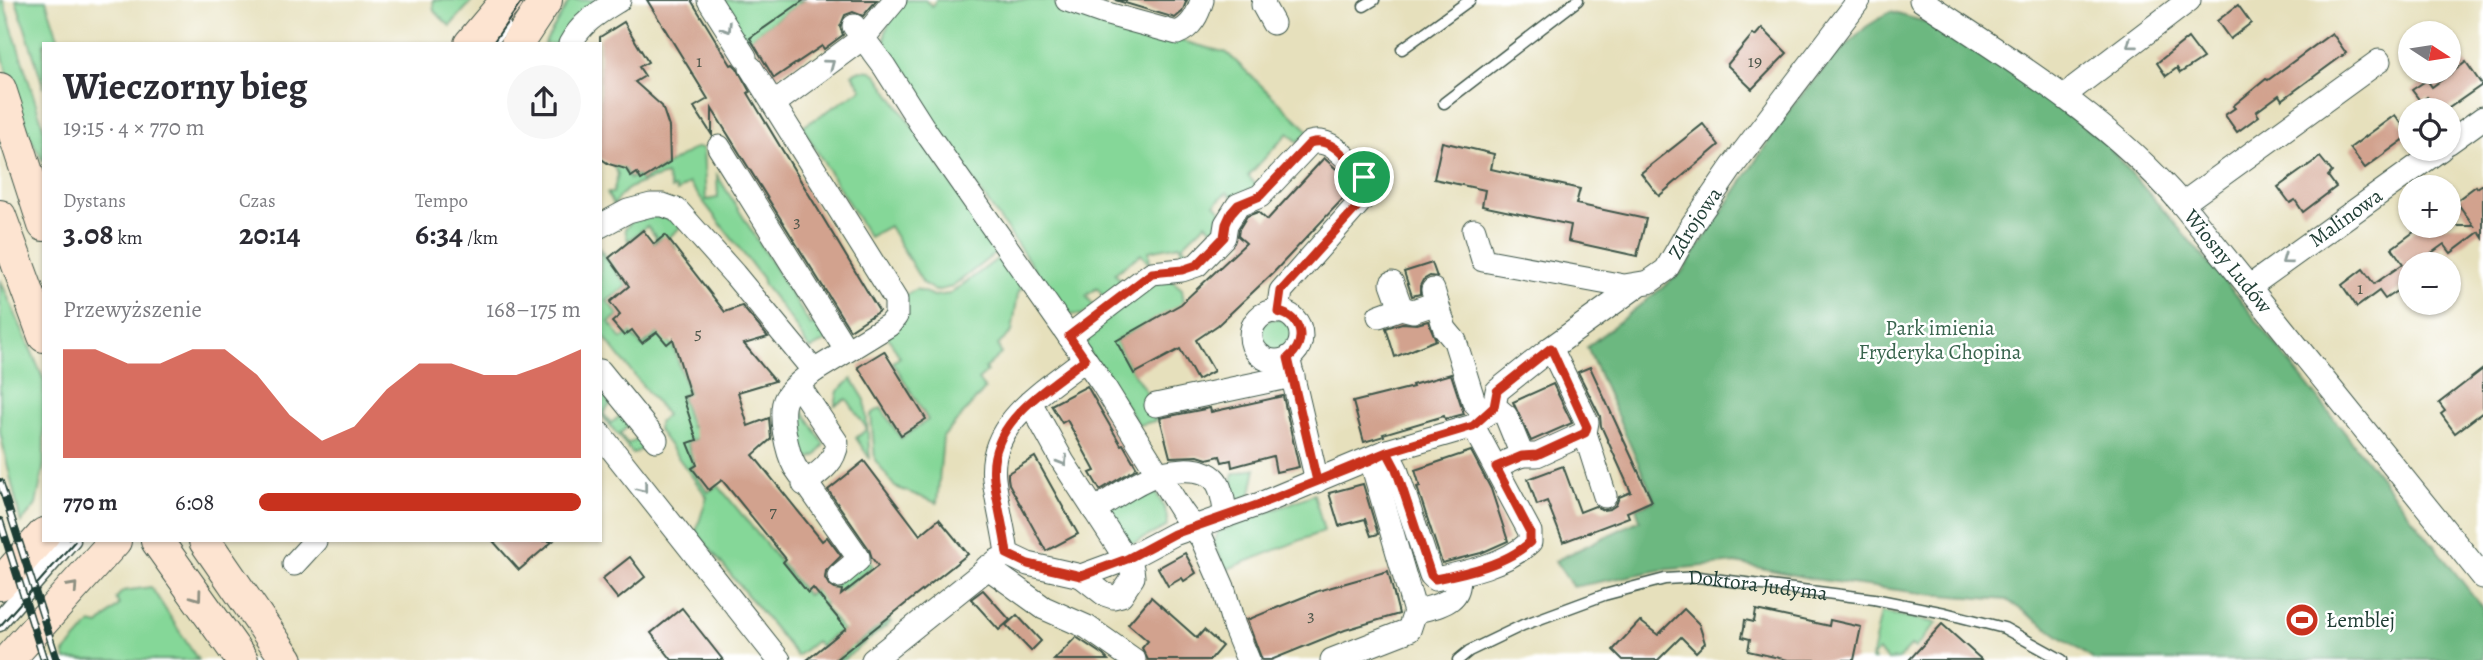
<!DOCTYPE html>
<html lang="pl">
<head>
<meta charset="utf-8">
<style>
	body { margin:0; font-family:Alegreya,serif; background:#f7f7f7; color:#2b2b33; height:100vh; display:flex; flex-direction:column; font-size:26px; white-space:nowrap }
	* { box-sizing:border-box; margin:0 }
	p { font-size:23px; color:#7c7c81 }
	.icon { flex:none; width:38px; height:38px; fill:none; stroke:currentColor; stroke-width:2; stroke-linecap:round; stroke-linejoin:round }
	.map { position:relative; flex:1; overflow:hidden }
	.sheet { position:absolute; left:42px; top:42px; width:560px; height:500px; display:flex; flex-direction:column; background:#fff; border-radius:0px; box-shadow:0 2px 5px #0004 }
	.sheet>* { flex:none }
	.needle { width:46px; rotate:102deg }
	.buttons { position:absolute; left:2398px; top:21px; display:grid; gap:14px }
	.buttons a { display:grid; place-items:center; width:63px; height:63px; border-radius:50%; background:#fff; box-shadow:0 2px 5px #0004; font-size:35px }
	.pin { position:absolute; display:grid; place-items:center; width:60px; height:60px; color:#fff; margin:-30px; border:4px solid #fff; border-radius:50%; box-shadow:0 2px 7px #0007 }
	.round { display:grid; place-items:center; flex:none; width:74px; height:74px; border-radius:37px; background:#f7f7f7 }
	.overview { display:flex; align-items:center; justify-content:space-between; height:119px; padding:0 21px }
	h1 { font-size:38px; font-weight:600; line-height:52px }
	.figures { display:grid; grid-template-columns:repeat(3,1fr); gap:10px; height:119px; padding:7px 21px }
	.figures div { display:grid; align-content:center }
	.figures b { font-size:30px; font-weight:600 }
	.figures small { font-size:19px; font-weight:400 }
	.figures p { font-size:19px }
	.chart { height:196px; padding:14px 21px }
	.chart p { display:flex; justify-content:space-between }
	.chart svg { width:100%; height:126px; margin-top:7px; fill:#c8321e; opacity:.7 }
	ul { padding:0 21px; list-style:none; font-size:23px }
	li { display:grid; grid-template-columns:112px 84px 1fr; align-items:center; height:52px }
	li i { height:18px; border-radius:9px; background:#c8321e }
	.map>svg:first-child { display:block }
</style>
</head>
<body>
<div class="map">
<svg width="2483" height="660" viewBox="0 0 2483 660">
	<rect width="100%" height="100%" fill="#fff"/>
	<filter id="ink" filterUnits="userSpaceOnUse"><feTurbulence type="fractalNoise" baseFrequency=".0143" numOctaves="2"/><feDisplacementMap in="SourceGraphic" scale="14" xChannelSelector="R" yChannelSelector="G"/><feConvolveMatrix kernelMatrix="1 2 1 2 8 2 1 2 1" color-interpolation-filters="sRGB"/></filter>
	<filter id="wash" filterUnits="userSpaceOnUse"><feTurbulence type="fractalNoise" baseFrequency=".00686" numOctaves="4" result="noise"/><feDisplacementMap in="SourceGraphic" scale="28" xChannelSelector="R" yChannelSelector="G"/><feGaussianBlur stdDeviation="1.57" result="paint"/><feColorMatrix in="noise" values="0 0 0 0 0 0 0 0 0 0 0 0 0 0 0 0 0 1.4 0 .05"/><feComposite in="paint" operator="in"/></filter>
	<g filter="url(#wash)">
		<rect width="100%" height="100%" fill="#e6e0bc"/>
		<g fill="#85d798" stroke="#528a66" stroke-width="2">
			<path d="M0,0H3L44,129V163L29,135L7,73L0,45Z"/>
			<path d="M16,0H46L60,44H44V88Z"/>
			<path d="M433,0H473L450,26L434,11Z"/>
			<path d="M570,0H606L564,44H544Z"/>
			<path d="M718,0H804L749,39L744,37Z"/>
			<path d="M904,0H925L932,6L936,0H1050L1106,21L1227,53L1309,131L1298,142L1288,133L1248,176L1258,187L1233,198L1227,192L1215,204L1221,210L1216,233L1206,223L1182,246L1192,256L1183,258L1180,245L1149,251L1150,265L1141,254L1115,273L1124,285L1105,299L1097,288L1086,296L1095,307L1081,315L1066,314L896,71C878,35 883,31 904,0Z"/>
			<path d="M860,70L871,71L877,75L998,251L952,287L935,291L923,283L889,226L869,237L804,130V126L862,89L852,74Z"/>
			<path d="M695,148H703L706,200L718,198L717,175L811,326L816,323L832,337L811,349L808,347L792,321L764,285L762,278L689,183L677,192L675,188L671,189L666,175C647,181 622,185 614,206L607,193H613L618,174L612,163L618,159L630,179L637,175L641,181Z"/>
			<path d="M656,215L669,219L681,227L668,238L676,249L672,253L660,238L654,243L656,237L647,226L628,241L625,229L632,221Z"/>
			<path d="M600,249L627,286L607,301L618,315L609,322L622,339L631,333L642,346L661,331L674,348L688,393L681,396L691,427L698,425L702,437L687,442L694,465L690,467L708,492L718,485L807,595L832,576L867,558L873,566L823,605L855,646L888,620L891,622L843,660H836L848,650L845,646L848,643L839,632L831,637L821,646L816,641L797,656L696,532L707,497L658,430L659,422L666,415L600,332Z"/>
			<path d="M1000,257L1022,287L1018,293L1012,332L998,345L1001,354L985,368L987,372L978,380L985,389L943,437L937,503L895,487L875,460L871,414L881,408L901,438L928,420L893,362L900,357L887,336L904,296L916,289L934,296L950,294Z"/>
			<path d="M1169,278L1182,289L1184,303L1116,341L1134,374L1160,412L1155,421L1139,425L1085,347L1086,339L1097,326L1156,280Z"/>
			<path d="M0,279L44,380V465L36,505L21,523L0,432Z"/>
			<circle cx="1275" cy="337" r="18"/>
			<path d="M852,379L865,400L870,459L856,438L867,429L847,399L835,405L838,391Z"/>
			<path d="M600,387L612,403L603,413L611,423L622,415L629,425L620,434L628,444L640,437L648,446L633,454L600,413Z"/>
			<path d="M801,408L824,444L817,455L809,459L800,456L792,412Z"/>
			<path d="M1256,468L1250,498L1236,502L1232,489L1233,474Z"/>
			<path d="M1153,487C1159,499 1171,514 1166,527L1130,545L1109,515L1111,506Z"/>
			<path d="M1314,494L1324,531L1225,570L1214,543L1218,532Z"/>
			<path d="M151,587L198,660H66L64,653L91,623L99,625L119,605L116,598L123,591Z"/>
			<path d="M1881,612L1937,623L1915,648L1912,645L1899,659L1888,660L1878,651L1873,657L1875,660H1871Z"/>
		</g>
		<path fill="#6cb880" stroke="#467a5a" stroke-width="2" d="M1890,12L1933,24L2042,92L2108,146L2238,297L2483,608V660H2094L2007,600L1928,594L1813,579L1736,563L1661,570L1573,587L1555,561L1640,520L1636,508L1655,501L1587,347L1682,272L1792,106L1830,62L1866,27Z"/>
		<g id="blocks">
			<g fill="#d2a28e">
				<path d="M647,0H691L731,65L733,64L737,68L750,92L748,93L879,311L850,330L712,109V135L694,107L708,99Z"/>
				<path d="M804,0H877L863,16L853,12L845,15L840,27L843,35L824,49L822,46L774,78L750,38Z"/>
				<path d="M1115,0H1187L1182,12L1175,18Z"/>
				<path d="M2238,5L2251,23L2230,39L2217,21Z"/>
				<path d="M624,22L648,62L639,67L645,76L635,82L662,106L669,127L670,162L641,180L637,173L631,177L626,169L609,164L600,158V37Z"/>
				<path d="M1762,28L1787,53L1752,89L1727,65L1753,34L1755,36Z"/>
				<path d="M2332,33L2346,53L2282,100L2279,95L2256,112L2259,116L2237,132L2225,115L2235,108L2233,106L2266,79L2268,80Z"/>
				<path d="M2188,38L2203,58L2180,73L2177,68L2166,76L2157,63Z"/>
				<path d="M2466,62L2482,85L2446,110H2437L2427,97L2421,102L2412,90L2427,80L2432,87Z"/>
				<path d="M2395,115L2410,135L2365,168L2350,148Z"/>
				<path d="M1703,124L1719,145L1659,196L1641,173Z"/>
				<path d="M1442,142L1494,154L1491,169L1580,189L1576,204L1646,219L1637,256L1568,241L1571,225L1482,206L1485,190L1434,179Z"/>
				<path d="M2320,157L2332,172L2328,176L2336,187L2303,212L2295,200L2290,203L2278,187Z"/>
				<path d="M1324,158L1344,176L1353,188L1273,273L1218,325L1196,340L1214,371L1197,380L1180,349L1134,374L1116,341L1181,304L1246,243L1238,236L1239,229L1247,216L1258,212L1267,220Z"/>
				<path d="M2483,184V238L2479,232L2451,253L2444,244L2416,264H2410V282L2385,299L2379,291L2357,307L2342,285L2363,269L2374,284L2403,264L2392,248L2422,226H2474L2456,201L2476,186L2477,188Z"/>
				<path d="M643,230L654,244L665,235L725,312L742,306L768,337L744,344L775,381L738,392L748,426L769,418L771,439L753,455L822,541L827,537L841,556L826,571L825,578L829,585L835,589L842,590L841,595L878,566L872,558L869,549L828,490L864,461L920,535L939,519L968,554L835,660H807L846,628L813,588L808,593L783,562L786,559L722,480L709,490L692,468L697,465L688,443L697,440L683,397L690,395L673,339L667,344L657,332L642,343L632,330L624,336L612,322L620,315L610,302L629,286L609,258Z"/>
				<path d="M1432,263L1437,277L1430,276L1423,280L1420,286V294L1412,296L1404,272Z"/>
				<path d="M1428,321L1436,340L1395,357L1386,328L1402,323L1417,324Z"/>
				<path d="M884,351L926,419L901,435L858,367Z"/>
				<path d="M1590,367L1652,501L1627,512L1629,517L1563,542L1547,501L1537,505L1528,479L1563,466L1580,512L1595,506L1603,510L1610,509L1616,505L1619,497L1631,492L1601,426L1600,416L1578,372Z"/>
				<path d="M2483,369V412L2455,433L2441,414L2445,411L2439,403Z"/>
				<path d="M1451,374L1464,414L1445,419L1444,416L1383,434L1384,436L1364,442L1353,402L1413,387L1412,385Z"/>
				<path d="M1553,384L1572,423L1531,441L1513,402Z"/>
				<path d="M1087,386L1121,445L1123,444L1137,468L1100,490L1090,473L1095,471L1067,420L1062,423L1051,405Z"/>
				<path d="M1283,396L1299,467L1276,472L1273,456L1232,467L1231,460L1222,462L1220,456L1207,459L1198,456L1170,457L1160,418L1210,408L1211,412Z"/>
				<path d="M1471,451L1491,489L1508,541L1481,553L1442,563L1417,487L1420,486L1415,470Z"/>
				<path d="M1035,457L1078,534L1046,551L1009,484L1008,478V473Z"/>
				<path d="M1363,484L1378,534L1371,536L1365,519L1339,526L1329,493Z"/>
				<path d="M493,541H553L519,570Z"/>
				<path d="M1185,553L1196,573L1184,581L1182,578L1168,586L1158,568Z"/>
				<path d="M630,557L645,577L618,599L602,579Z"/>
				<path d="M1388,571L1399,614L1345,630L1271,660H1262L1247,620L1318,591Z"/>
				<path d="M983,590L1010,620L999,630L971,599Z"/>
				<path d="M1151,597L1197,638L1204,630L1222,646L1210,660H1148L1142,648L1148,641L1128,624Z"/>
				<path d="M682,608L723,660H672L651,633Z"/>
				<path d="M1684,609L1699,624L1705,643L1696,652L1681,637L1658,660H1623L1613,650L1640,621L1658,635Z"/>
				<path d="M1756,610L1829,626L1830,620L1861,627L1854,660H1788L1748,651L1750,639L1742,637L1744,628L1745,620L1754,622Z"/>
				<path d="M1017,615L1041,641L1031,651L1006,625Z"/>
				<path d="M1942,624L1982,660H1909Z"/>
				<path d="M1076,637L1103,655L1108,660H1054Z"/>
			</g>
		</g>
	</g>
	<g filter="url(#ink)">
		<use href="#blocks" fill-opacity="0" stroke="#3d5548" stroke-width="2"/>
		<g fill="none" stroke-linecap="round" stroke-linejoin="round">
			<defs>
				<g id="lane">
					<path d="M1364,6L1374,0"/>
					<path d="M492,44L505,25"/>
					<path d="M1402,49L1470,0"/>
					<path d="M1444,103L1578,0"/>
					<path d="M0,614L64,541"/>
					<path d="M0,626L75,541"/>
					<path id="s1" d="M1458,660L1469,651L1523,625L1604,595L1665,579L1698,577L1874,599L1945,613L2004,628L2062,660"/>
				</g>
				<g id="street">
					<path d="M709,0L745,57"/>
					<path d="M1067,0L1104,13L1177,33C1192,27 1198,14 1202,0"/>
					<path d="M1264,0L1263,5L1273,23"/>
					<path id="s2" d="M1921,0C2013,61 2109,119 2182,204L2483,577"/>
					<path d="M854,26L884,66L926,132L1102,383L1182,512L1202,539L1223,587L1234,626L1248,660"/>
					<path d="M570,44C582,22 598,13 619,0"/>
					<path d="M2066,98L2075,87L2189,0"/>
					<path d="M775,103L864,37L895,0"/>
					<path d="M2448,143L2483,118"/>
					<path d="M719,147L846,350"/>
					<path d="M2182,204L2379,61"/>
					<path d="M600,226L628,211L651,205H663L677,210L734,274L814,371L889,325L896,316V300L751,68"/>
					<path id="s3" d="M1474,230L1483,260L1624,286L1649,282L1666,270L1690,228L1732,167L1859,0"/>
					<path d="M1392,283L1401,308L1413,311L1437,303"/>
					<path id="s4" d="M2249,287L2441,149"/>
					<path d="M1433,290L1445,329L1455,341L1474,402L1486,414"/>
					<circle cx="1276" cy="336" r="25"/>
					<path d="M1379,316L1401,308"/>
					<path d="M1069,336L1152,273L1182,270L1197,265L1224,237L1226,224L1238,205L1260,196L1310,143C1332,136 1349,162 1364,177L1367,183L1366,195L1281,291L1278,312"/>
					<path d="M1289,361L1317,481"/>
					<path d="M600,371L656,440"/>
					<path d="M814,371C805,379 792,387 786,398C778,412 787,453 795,467L858,557V560L839,576"/>
					<path d="M798,385L837,443C834,464 820,472 804,484"/>
					<path d="M1030,402L1063,462L1132,568L1133,577L1121,595L1113,597L1104,594L1081,576L1028,564L1007,554C1004,529 997,504 994,479C987,422 1048,389 1085,359"/>
					<path d="M1156,405L1293,376"/>
					<path d="M1494,406L1506,416L1522,455L1508,461"/>
					<path d="M1585,433L1605,496"/>
					<path d="M600,434L779,660"/>
					<path d="M1387,451L1396,469L1431,575L1435,579C1466,573 1507,564 1530,542V532L1473,426"/>
					<path d="M1522,455H1537L1585,433L1587,422L1551,348L1637,286"/>
					<path d="M1371,460L1415,612"/>
					<path d="M1094,510C1111,500 1128,487 1146,479C1164,470 1205,462 1218,484C1223,493 1224,506 1226,516"/>
					<path d="M294,564L315,541"/>
					<path d="M987,567L1044,608L1087,627L1134,660"/>
					<path d="M1081,576L1127,559L1174,534L1260,504L1387,451L1473,426L1494,406L1497,391L1551,348"/>
					<path d="M873,660L998,560"/>
					<path d="M1332,660L1409,630L1415,612C1437,605 1463,604 1458,574"/>
				</g>
				<g id="secondary">
					<path d="M470,44L507,0"/>
					<path d="M517,44L546,0"/>
					<path d="M0,89L44,225"/>
					<path d="M0,216L44,336"/>
					<path d="M157,541L242,660"/>
					<path d="M205,541L287,660"/>
					<path d="M0,584L44,534"/>
					<path d="M8,660L115,541"/>
				</g>
			</defs>
			<use href="#lane" stroke="#3d5548" stroke-width="13"/>
			<use href="#street" stroke="#3d5548" stroke-width="25"/>
			<use href="#secondary" stroke="#3d5548" stroke-width="34"/>
			<use href="#lane" stroke="#fff" stroke-width="10"/>
			<use href="#street" stroke="#fff" stroke-width="23"/>
			<use href="#secondary" stroke="#fde4d1" stroke-width="32"/>
			<g stroke="#1f3d34" stroke-width="2">
				<path d="M492,44L523,0"/>
				<path d="M0,626L75,541"/>
			</g>
			<defs>
				<g id="rail">
					<path d="M0,482L57,660"/>
					<path d="M0,521L44,660"/>
				</g>
			</defs>
			<use href="#rail" stroke="#1f3d34" stroke-width="8"/>
			<use href="#rail" stroke="#fff" stroke-width="5" stroke-dasharray="16" stroke-linecap="butt"/>
		</g>
		<defs><path id="oneway-chevron" d="M-2-3.5L2.5 0L-2 3.5" fill="none" stroke-width="1.6" stroke-linecap="round" stroke-linejoin="round" transform="scale(1.75)"/></defs>
		<g stroke="#8f9e9a">
			<use href="#oneway-chevron" transform="translate(727 28) rotate(58)"/>
			<use href="#oneway-chevron" transform="translate(2131 44) rotate(143)"/>
			<use href="#oneway-chevron" transform="translate(830 64) rotate(-37)"/>
			<use href="#oneway-chevron" transform="translate(2286 260) rotate(144)"/>
			<use href="#oneway-chevron" transform="translate(1063 461) rotate(59)"/>
			<use href="#oneway-chevron" transform="translate(643 488) rotate(52)"/>
		</g>
		<g stroke="#8e9082">
			<use href="#oneway-chevron" transform="translate(73 587) rotate(-48)"/>
			<use href="#oneway-chevron" transform="translate(197 596) rotate(54)"/>
		</g>
	</g>
	<g fill="none" stroke-linecap="round" stroke-linejoin="round" filter="url(#ink)">
		<defs>
			<path id="route" d="M1364,177C1349,162 1333,136 1310,143L1260,196L1238,205L1231,213L1226,224L1224,237L1197,265L1182,270L1152,273L1069,336L1085,359C1048,389 987,422 994,479C997,504 1004,529 1007,554L1028,564L1081,576L1127,559L1174,534L1260,504L1371,460L1387,452L1473,426L1494,407L1497,391L1551,348L1587,427L1585,433L1537,455L1522,456L1496,467L1530,532V542C1507,564 1466,573 1435,579L1431,575L1396,469L1387,452L1317,481L1288,358C1308,342 1302,317 1278,312L1281,291L1365,198L1367,190L1364,177"/>
		</defs>
		<use href="#route" stroke="#fff" stroke-width="14"/>
		<use href="#route" stroke="#c8321e" stroke-width="9"/>
	</g>
	<defs>
		<symbol id="stadium-disc" viewBox="-11 -11 22 22"><circle r="9.5" fill="#c8321e" stroke="#fff"/><path d="M0-5a6.5 5 0 1 0 0 10a6.5 5 0 1 0 0-10ZM-3.5-1.8h7v3.6h-7Z" fill="#fff"/></symbol>
	</defs>
	<g fill-rule="evenodd">
		<use href="#stadium-disc" x="2283" y="601" width="38" height="38"/>
	</g>
	<g text-anchor="middle" dominant-baseline="central" stroke-width="5" stroke-linejoin="round" paint-order="stroke">
		<g font-size="18" fill="#4c564a">
			<text x="699" y="61">1</text>
			<text x="1755" y="61">19</text>
			<text x="797" y="221">3</text>
			<text x="2360" y="288">1</text>
			<text x="698" y="333">5</text>
			<text x="773" y="511">7</text>
			<text x="1311" y="615">3</text>
		</g>
		<g font-size="21" fill="#1f3d34" stroke="#fff">
			<text stroke="none"><textPath href="#s4" startOffset="119">Malinowa</textPath></text>
			<text stroke="none"><textPath href="#s3" startOffset="276">Zdrojowa</textPath></text>
			<text stroke="none"><textPath href="#s2" startOffset="406">Wiosny Ludów</textPath></text>
			<text stroke="none"><textPath href="#s1" startOffset="317">Doktora Judyma</textPath></text>
		</g>
		<g font-size="21" fill="#38644d" stroke="#fff">
			<text x="1940" y="328">Park imienia<tspan x="1940" dy="24">Fryderyka Chopina</tspan></text>
		</g>
		<g font-size="21" fill="#1f3d34" stroke="#fff" text-anchor="start">
			<text x="2326" y="620">Łemblej</text>
		</g>
	</g>
</svg>
<div class="buttons">
<a><svg class="needle" viewBox="-14 -14 28 28"><path d="M0-13l5 13h-10z" fill="#e53935"/><path d="M0 13l5-13h-10z" fill="#7c7c81"/></svg></a>
<a><svg class="icon" aria-label="locate" viewBox="0 0 24 24"><circle cx="12" cy="12" r="6"/><path d="M12 2v4M12 18v4M2 12h4M18 12h4"/></svg></a>
<a>+</a>
<a>−</a>
</div>
<div class="pin" style="left:1364px;top:177px;background:#1e9e55"><svg class="icon" aria-label="arrive" viewBox="0 0 24 24"><path d="M6 21V4h12l-3 4 3 4H6"/></svg></div>
<section class="sheet">
<div class="overview"><div><h1>Wieczorny bieg</h1><p>19:15 · 4 × 770 m</p></div><a class="round"><svg class="icon" aria-label="share" viewBox="0 0 24 24"><path d="M12 15V3M7 8l5-5 5 5M5 13v7h14v-7"/></svg></a></div>
<div class="figures">
<div><p>Dystans</p><b>3.08<small> km</small></b></div>
<div><p>Czas</p><b>20:14</b></div>
<div><p>Tempo</p><b>6:34<small> /km</small></b></div>
</div>
<div class="chart"><p><span>Przewyższenie</span>168–175 m</p>
<svg viewBox="0 0 160 44" preserveAspectRatio="none"><path d="M0 44V6L10 6L20 11L30 11L40 6L50 6L60 15L70 29L80 38L90 33L100 20L110 11L120 11L130 15L140 15L150 11L160 6V44z"/></svg>
</div>
<ul>
<li><b>770 m</b>6:08<i style="width:100%"></i></li>
</ul>
</section>
</div>
</body>
</html>
